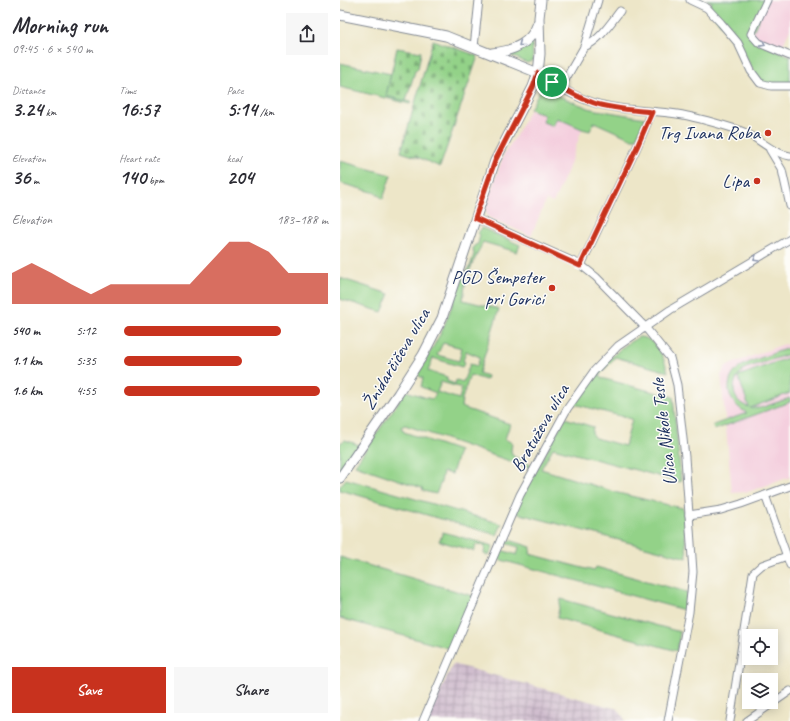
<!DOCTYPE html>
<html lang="en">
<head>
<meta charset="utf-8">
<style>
	body { margin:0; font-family:Caveat,sans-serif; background:#f7f7f7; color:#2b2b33; height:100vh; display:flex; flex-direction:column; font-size:15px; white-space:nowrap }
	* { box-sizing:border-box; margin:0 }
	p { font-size:13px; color:#7c7c81 }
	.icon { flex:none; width:22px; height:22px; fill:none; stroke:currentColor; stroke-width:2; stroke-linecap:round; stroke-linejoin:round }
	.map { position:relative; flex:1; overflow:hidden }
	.drawer { display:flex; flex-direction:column; background:#fff; width:340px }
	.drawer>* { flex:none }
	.fabs { position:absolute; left:402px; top:629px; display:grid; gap:8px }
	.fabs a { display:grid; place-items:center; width:36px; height:36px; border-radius:0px; background:#fff; box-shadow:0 2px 10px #0003; font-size:20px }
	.pin { position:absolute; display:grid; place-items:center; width:34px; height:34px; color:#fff; margin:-17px; border:2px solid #fff; border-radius:50%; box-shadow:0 1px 4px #0007 }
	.round { display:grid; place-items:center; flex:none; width:42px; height:42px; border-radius:0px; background:#f7f7f7 }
	.head { display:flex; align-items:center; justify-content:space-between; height:68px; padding:0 12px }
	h1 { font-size:22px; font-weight:800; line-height:30px }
	.metrics { display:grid; grid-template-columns:repeat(3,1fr); gap:6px; height:68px; padding:4px 12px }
	.metrics div { display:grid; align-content:center }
	.metrics b { font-size:20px; font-weight:800 }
	.metrics small { font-size:11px; font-weight:400 }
	.metrics p { font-size:11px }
	.chart { height:112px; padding:8px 12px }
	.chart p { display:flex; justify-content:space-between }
	.chart svg { width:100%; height:72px; margin-top:4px; fill:#c8321e; opacity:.7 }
	.action { display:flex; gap:8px; margin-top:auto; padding:8px 12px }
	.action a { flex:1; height:46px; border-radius:0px; background:#c8321e; color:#fff; font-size:16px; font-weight:800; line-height:46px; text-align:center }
	.action a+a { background:#f7f7f7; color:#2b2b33 }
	ul { padding:0 12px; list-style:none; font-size:13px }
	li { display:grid; grid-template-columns:64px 48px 1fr; align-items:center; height:30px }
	li i { height:10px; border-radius:5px; background:#c8321e }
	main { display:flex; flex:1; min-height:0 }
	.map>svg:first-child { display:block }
</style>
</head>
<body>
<main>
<section class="drawer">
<div class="head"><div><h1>Morning run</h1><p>09:45 · 6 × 540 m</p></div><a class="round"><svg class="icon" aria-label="share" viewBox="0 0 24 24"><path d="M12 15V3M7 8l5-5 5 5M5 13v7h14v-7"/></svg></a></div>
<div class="metrics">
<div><p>Distance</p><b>3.24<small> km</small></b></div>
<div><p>Time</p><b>16:57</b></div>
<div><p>Pace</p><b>5:14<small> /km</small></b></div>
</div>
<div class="metrics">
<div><p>Elevation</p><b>36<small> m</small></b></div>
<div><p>Heart rate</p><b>140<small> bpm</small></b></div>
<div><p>kcal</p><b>204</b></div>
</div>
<div class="chart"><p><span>Elevation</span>183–188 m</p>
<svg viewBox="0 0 160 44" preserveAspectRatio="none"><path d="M0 44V25L10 19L20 25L30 32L40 38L50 32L60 32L70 32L80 32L90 32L100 19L110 6L120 6L130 12L140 25L150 25L160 25V44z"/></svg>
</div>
<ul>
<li><b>540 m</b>5:12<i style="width:77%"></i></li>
<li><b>1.1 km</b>5:35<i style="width:58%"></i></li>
<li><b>1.6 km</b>4:55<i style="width:96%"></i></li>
</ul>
<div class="action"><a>Save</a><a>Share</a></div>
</section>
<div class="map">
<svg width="450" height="721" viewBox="0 0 450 721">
	<defs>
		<pattern id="industrial-grid" width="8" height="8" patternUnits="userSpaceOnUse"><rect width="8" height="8" fill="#d0bdce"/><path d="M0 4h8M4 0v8" fill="none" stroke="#a89aaa"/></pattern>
		<pattern id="cemetery-stones" width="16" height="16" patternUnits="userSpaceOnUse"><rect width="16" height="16" fill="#93d288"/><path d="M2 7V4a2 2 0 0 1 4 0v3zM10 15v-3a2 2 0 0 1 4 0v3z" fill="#77ab72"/></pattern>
	</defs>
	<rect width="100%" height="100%" fill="#fdfcf7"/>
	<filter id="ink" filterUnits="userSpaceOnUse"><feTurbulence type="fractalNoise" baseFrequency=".025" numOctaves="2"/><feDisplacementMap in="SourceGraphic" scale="8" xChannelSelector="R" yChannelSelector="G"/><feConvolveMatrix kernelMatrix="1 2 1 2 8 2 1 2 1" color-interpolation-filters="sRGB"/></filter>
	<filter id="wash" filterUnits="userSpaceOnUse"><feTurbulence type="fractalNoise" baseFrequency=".012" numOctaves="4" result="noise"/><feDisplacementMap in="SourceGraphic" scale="16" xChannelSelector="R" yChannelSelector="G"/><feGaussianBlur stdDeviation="0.9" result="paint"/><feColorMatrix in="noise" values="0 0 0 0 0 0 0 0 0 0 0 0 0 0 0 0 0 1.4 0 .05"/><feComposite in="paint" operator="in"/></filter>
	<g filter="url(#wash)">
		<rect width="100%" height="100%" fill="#ede6c8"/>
		<g fill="#f4cfde">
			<path d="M374,0H450V29L440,52L419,43Z"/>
			<path d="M190,109L204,115L213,126L216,118L242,129L228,170L213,203L206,200L191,236L148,217L145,208L164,154L175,137Z"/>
			<path d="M444,344L450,345V477L408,492L392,493L381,375L386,366Z"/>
		</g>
		<path fill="url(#industrial-grid)" d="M113,664L278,709L286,721H86Z"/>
		<g fill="#93d288" stroke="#578073" fill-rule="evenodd">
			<path d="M366,0H427L412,34L419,43L450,56V86L420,83L400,47L369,10L372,2Z"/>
			<path d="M192,37L193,60L187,63L168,54Z"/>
			<path d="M0,63L51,74L46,96L71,102L70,104L0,87Z"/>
			<path d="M201,89L251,109L305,118L296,139H292L254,122L250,131L242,129L217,118L213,126L203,122L204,115L190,109Z"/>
			<path d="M0,161L51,175L43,199L36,193L0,183Z"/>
			<path d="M142,228L180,245L177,252L143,242L126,278L123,300L159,309L139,373L147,376L146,380L130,375L122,399L121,407L170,424L165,439L172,443L171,451L173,456L191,465L190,468L65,425L61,427L64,432L119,451L112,474L103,472L101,482L96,494L83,491L82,488L15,465L66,391L87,398L93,399L96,393L81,387L83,378L79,376L78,374L103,329L121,282L129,267H130L134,254L133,249L135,245L138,244L140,235L138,233ZM103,343L122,348L119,361L97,355ZM126,351L140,357L137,366L130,364L123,382L116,380L115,384L107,381V377L88,371L93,358L122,367L125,362L123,361ZM101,382L122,388L119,399L97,392Z"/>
			<path d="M0,278L49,294V296L42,312L0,299Z"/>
			<path d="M299,337C316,337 324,358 328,372L275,357L259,376L261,378L333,397L341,482L213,448L201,469L278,493L337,507L343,508L347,558L173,512L225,418L253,427C252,432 251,435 255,438L285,446L292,419L234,404C248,381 274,349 299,337Z"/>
			<path d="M450,348V354L406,368C391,378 388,401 409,407L398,376L450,357V393L410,408H420L450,398V402L374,430L373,425L407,413C398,408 390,401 389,390C388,369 406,363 423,357C432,354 441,350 450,348Z"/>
			<path d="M5,440L19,445L0,471V443Z"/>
			<path d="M6,479L162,524L157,535L0,490V486Z"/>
			<path d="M103,532L153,546L149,556L144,554L145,546L136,544L134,551L99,541Z"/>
			<path d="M163,538L191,547L190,554L254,571L256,567L347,592L344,610L154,558L158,549L177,555L179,547L161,542Z"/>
			<path d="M0,557L133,596L111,649L0,618Z"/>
			<path d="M221,599L340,632L337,651L217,618Z"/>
		</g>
		<g fill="url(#cemetery-stones)" stroke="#578073">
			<path d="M93,40L138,56L100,167L80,158L61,152Z"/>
			<path d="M57,48L81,52L78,69L75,71L66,101L46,96Z"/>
		</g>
	</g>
	<g filter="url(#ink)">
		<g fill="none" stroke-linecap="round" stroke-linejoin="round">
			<defs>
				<g id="street">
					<path d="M350,0L367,8L381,23L398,43L411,71L420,83L431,86H450"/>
					<path d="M427,0L411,34L419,43L450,56"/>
					<path d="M134,47L139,0"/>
					<path d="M244,47C259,41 270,24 280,11"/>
					<path d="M198,73C216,85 234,97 255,103C281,111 310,110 337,114C357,117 379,124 399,130C418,136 430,153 450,156"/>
					<path d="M221,87L244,47L258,0"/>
					<path d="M430,150L442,170L450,206"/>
					<path d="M135,218L241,265L256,277L305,327L330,358L337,385L345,457L353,572L349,612L328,721"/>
					<path d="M241,265L297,147L312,112"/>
					<path d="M425,495L450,565"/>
					<path d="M349,515L381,510L401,504L450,486"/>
					<path d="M83,721L180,495L227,409L254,371L278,346L330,310L450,239"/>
					<path d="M390,721L413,573L422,565L447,556"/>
					<path d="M407,721L450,691"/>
				</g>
				<g id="secondary">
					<path d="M0,15L106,36L198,73"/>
					<path d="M152,53C173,51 191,44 198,23"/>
					<path d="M0,478L58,394L83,355L102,318L155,161L193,87L198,73L200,54L199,18L201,0"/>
				</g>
			</defs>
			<use href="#street" stroke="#848a93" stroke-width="9"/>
			<use href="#secondary" stroke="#848a93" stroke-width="11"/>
			<use href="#street" stroke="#fff" stroke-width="7"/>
			<use href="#secondary" stroke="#fff" stroke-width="9"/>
		</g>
		<defs><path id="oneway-chevron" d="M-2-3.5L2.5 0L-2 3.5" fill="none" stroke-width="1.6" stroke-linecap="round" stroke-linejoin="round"/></defs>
		<g stroke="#8d97ae">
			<use href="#oneway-chevron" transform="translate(181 44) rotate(142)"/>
			<use href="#oneway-chevron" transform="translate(423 44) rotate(28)"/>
			<use href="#oneway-chevron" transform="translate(416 259) rotate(149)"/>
		</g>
	</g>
	<g fill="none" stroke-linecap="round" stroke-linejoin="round" filter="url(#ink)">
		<defs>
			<path id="route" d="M198,73C216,84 233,96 254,103C272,109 293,110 312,112L297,147L240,266L135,218L155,161L193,87Z"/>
		</defs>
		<use href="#route" stroke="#fff" stroke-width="8"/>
		<use href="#route" stroke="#c8321e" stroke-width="5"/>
	</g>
	<g fill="#c8321e" stroke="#fdfcf7" stroke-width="1.5">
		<circle cx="428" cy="133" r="4"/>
		<circle cx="417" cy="181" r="4"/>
		<circle cx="212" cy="288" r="4"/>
	</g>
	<g text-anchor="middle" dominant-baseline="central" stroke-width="3" stroke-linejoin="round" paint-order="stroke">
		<g font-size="19" fill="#1b2f5e" stroke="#fdfcf7" text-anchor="end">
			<text x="420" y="133">Trg Ivana Roba</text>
			<text x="409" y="181">Lipa</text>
			<text x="204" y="277">PGD Šempeter<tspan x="204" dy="22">pri Gorici</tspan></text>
		</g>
		<g font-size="19" fill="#1b2f5e" stroke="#fdfcf7">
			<text transform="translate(56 359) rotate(-59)">Žnidarčičeva ulica</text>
			<text transform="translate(200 428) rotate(-60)">Bratuževa ulica</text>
			<text transform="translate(324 432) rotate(-97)">Ulica Nikole Tesle</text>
		</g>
	</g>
</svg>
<div class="fabs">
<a><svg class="icon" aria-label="locate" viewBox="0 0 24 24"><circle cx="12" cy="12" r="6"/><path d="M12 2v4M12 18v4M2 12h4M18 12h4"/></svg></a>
<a><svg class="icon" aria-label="layers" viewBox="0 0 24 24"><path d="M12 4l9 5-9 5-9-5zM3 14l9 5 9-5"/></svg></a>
</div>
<div class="pin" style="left:212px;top:82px;background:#1e9e55"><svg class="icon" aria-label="arrive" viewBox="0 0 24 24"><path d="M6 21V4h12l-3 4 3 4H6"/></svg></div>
</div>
</main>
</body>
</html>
